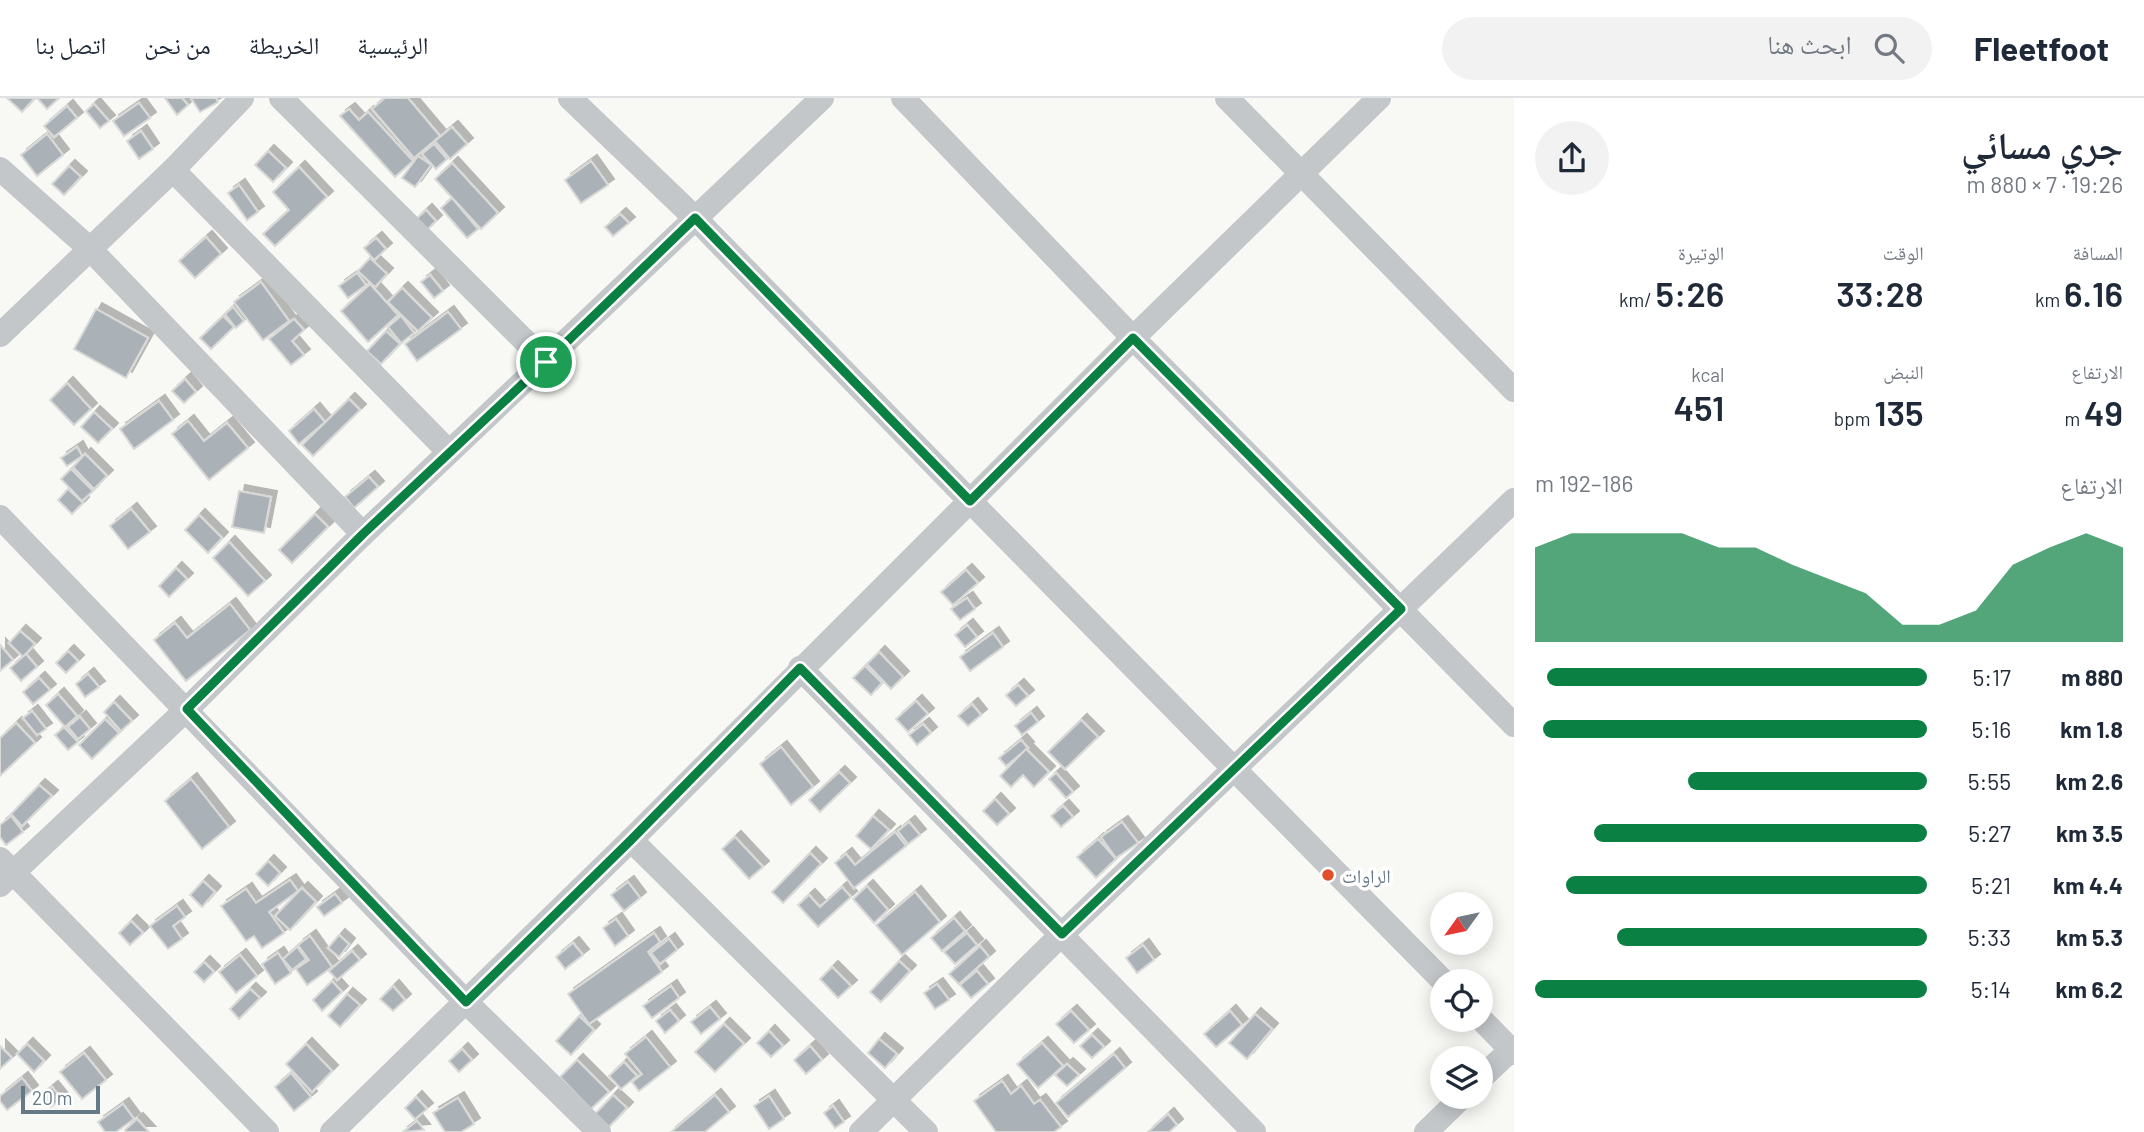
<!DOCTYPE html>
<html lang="ar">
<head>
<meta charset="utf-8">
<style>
	body { margin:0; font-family:Barlow,"Noto Naskh Arabic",sans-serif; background:#f2f2f3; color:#1f2937; direction:rtl; height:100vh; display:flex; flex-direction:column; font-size:26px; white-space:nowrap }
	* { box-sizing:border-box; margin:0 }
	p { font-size:23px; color:#747a83 }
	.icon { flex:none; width:38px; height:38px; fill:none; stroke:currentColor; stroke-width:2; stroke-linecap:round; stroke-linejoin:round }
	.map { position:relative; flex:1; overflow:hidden; direction:ltr }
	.sheet { display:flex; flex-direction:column; background:#fff; width:630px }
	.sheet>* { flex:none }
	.needle { width:46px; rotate:237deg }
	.fabs { position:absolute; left:1430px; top:794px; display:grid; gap:14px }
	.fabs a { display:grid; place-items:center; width:63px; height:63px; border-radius:50%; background:#fff; box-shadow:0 4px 18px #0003; font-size:35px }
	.scale { position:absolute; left:21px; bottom:18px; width:79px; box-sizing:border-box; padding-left:7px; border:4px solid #677985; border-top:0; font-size:19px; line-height:24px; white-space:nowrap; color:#677985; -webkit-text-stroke:5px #fff; paint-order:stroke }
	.pin { position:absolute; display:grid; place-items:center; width:60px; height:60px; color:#fff; margin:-30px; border:4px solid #fff; border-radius:50%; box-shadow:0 2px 7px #0007 }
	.round { display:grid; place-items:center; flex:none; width:74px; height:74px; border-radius:37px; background:#f2f2f3 }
	.head { display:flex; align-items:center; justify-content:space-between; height:119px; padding:0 21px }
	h1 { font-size:38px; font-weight:600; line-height:52px }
	.metrics { display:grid; grid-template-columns:repeat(3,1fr); gap:10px; height:119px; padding:7px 21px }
	.metrics div { display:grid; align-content:center }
	.metrics b { font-size:35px; font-weight:600 }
	.metrics small { font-size:19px; font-weight:400 }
	.metrics p { font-size:19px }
	.chart { height:196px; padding:14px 21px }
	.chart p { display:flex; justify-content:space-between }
	.chart svg { width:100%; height:126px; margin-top:7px; fill:#0b8043; opacity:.7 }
	ul { padding:0 21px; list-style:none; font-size:23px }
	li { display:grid; grid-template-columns:112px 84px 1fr; align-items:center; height:52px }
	li i { height:18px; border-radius:9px; background:#0b8043 }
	header { display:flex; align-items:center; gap:42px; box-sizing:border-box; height:98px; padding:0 35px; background:#fff; border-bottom:2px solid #e0e1e3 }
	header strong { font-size:33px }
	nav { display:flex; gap:38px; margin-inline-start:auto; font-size:24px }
	.search { width:490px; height:63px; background:#f2f2f3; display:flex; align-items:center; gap:18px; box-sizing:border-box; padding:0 24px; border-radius:38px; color:#747a83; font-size:26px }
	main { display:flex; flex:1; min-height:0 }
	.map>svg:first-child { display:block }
</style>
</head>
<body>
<header>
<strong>Fleetfoot</strong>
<div class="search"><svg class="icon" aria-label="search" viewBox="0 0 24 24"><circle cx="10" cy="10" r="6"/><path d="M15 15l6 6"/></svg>ابحث هنا</div>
<nav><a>الرئيسية</a><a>الخريطة</a><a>من نحن</a><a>اتصل بنا</a></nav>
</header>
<main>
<section class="sheet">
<div class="head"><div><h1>جري مسائي</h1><p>19:26 · 7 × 880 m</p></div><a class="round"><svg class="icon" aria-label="share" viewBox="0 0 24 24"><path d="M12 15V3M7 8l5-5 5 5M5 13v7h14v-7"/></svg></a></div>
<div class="metrics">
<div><p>المسافة</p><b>6.16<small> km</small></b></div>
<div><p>الوقت</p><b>33:28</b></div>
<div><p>الوتيرة</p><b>5:26<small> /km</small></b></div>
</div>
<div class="metrics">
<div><p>الارتفاع</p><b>49<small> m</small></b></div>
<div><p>النبض</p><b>135<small> bpm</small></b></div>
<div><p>kcal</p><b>451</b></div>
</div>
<div class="chart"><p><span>الارتفاع</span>186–192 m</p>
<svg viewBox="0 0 160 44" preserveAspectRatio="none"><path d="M0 44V11L10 6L20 6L30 6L40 6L50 11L60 11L70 17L80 22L90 27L100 38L110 38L120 33L130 17L140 11L150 6L160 11V44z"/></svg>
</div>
<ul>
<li><b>880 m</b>5:17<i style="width:97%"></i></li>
<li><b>1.8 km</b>5:16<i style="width:98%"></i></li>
<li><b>2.6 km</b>5:55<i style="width:61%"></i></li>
<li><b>3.5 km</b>5:27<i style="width:85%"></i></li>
<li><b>4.4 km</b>5:21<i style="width:92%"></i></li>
<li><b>5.3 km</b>5:33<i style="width:79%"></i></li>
<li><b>6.2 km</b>5:14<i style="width:100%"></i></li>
</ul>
</section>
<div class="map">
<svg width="1514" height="1034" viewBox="0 0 1514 1034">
	<defs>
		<filter id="shadow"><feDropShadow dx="6" dy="-6" stdDeviation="0" flood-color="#0004"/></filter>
	</defs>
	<rect width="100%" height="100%" fill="#f8f8f5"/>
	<g fill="#aab2b7" stroke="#d9d9d7" stroke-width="2" filter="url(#shadow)">
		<path d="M7,0H32L34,1L22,14Z"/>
		<path d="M37,0H59L47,11Z"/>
		<path d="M165,0H182L188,7L177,17Z"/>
		<path d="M191,0H216L218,4L200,14Z"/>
		<path d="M385,0H408L440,38L414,60L372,11Z"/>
		<path d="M139,5L150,20L124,38L113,23Z"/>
		<path d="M94,6L109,23L100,30L86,13Z"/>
		<path d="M67,8L77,20L54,39L44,28Z"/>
		<path d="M349,11L359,22L368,14L413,63L395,79L340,18Z"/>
		<path d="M452,29L467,46L450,61L435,43Z"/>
		<path d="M141,33L153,51L139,61L127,43Z"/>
		<path d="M47,36L63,57L37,78L21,57Z"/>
		<path d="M434,46L447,61L436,71L422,56Z"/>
		<path d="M268,53L286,70L273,84L255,67Z"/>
		<path d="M418,58L431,67L415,89L402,80Z"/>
		<path d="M591,63L608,87L581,105L565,82Z"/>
		<path d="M452,65L498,115L481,131L435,81Z"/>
		<path d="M69,68L81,79L64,97L52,86Z"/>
		<path d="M299,69L327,99L275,148L263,136L289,112L273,94Z"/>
		<path d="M239,87L258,114L247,122L228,95Z"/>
		<path d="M452,100L478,131L467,140L441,110Z"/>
		<path d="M426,112L436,123L425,134L415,122Z"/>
		<path d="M620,116L629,125L613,138L605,129Z"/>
		<path d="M206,139L221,156L195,180L179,163Z"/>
		<path d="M376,140L386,151L374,162L364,150Z"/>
		<path d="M370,160L387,176L375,189L358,173Z"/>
		<path d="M357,175L366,187L348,200L339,188Z"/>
		<path d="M430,177L443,193L434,200L421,184Z"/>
		<path d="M261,184L289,223L263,242L234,204Z"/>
		<path d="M370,186L398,217L368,244L341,213Z"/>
		<path d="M402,190L432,220L418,233L388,204Z"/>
		<path d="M233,209L244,223L236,230L225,216Z"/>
		<path d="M96,211L148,240L126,280L74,251Z"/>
		<path d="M448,214L461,231L417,263L405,246Z"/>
		<path d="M223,218L234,229L211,251L200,240Z"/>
		<path d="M401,218L414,235L401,245L388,229Z"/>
		<path d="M294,221L304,232L292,243L304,257L291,267L269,241Z"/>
		<path d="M386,233L400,246L381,266L367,253Z"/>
		<path d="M185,281L196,294L184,305L172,293Z"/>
		<path d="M67,285L91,311L74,327L50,302Z"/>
		<path d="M349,301L360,312L313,358L302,347Z"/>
		<path d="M159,303L173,322L134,351L120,331Z"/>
		<path d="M314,311L325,324L299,346L289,333Z"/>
		<path d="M94,314L112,331L98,345L81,329Z"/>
		<path d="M188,323L204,343L227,325L248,350L209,382L172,336Z"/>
		<path d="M77,349L82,358L67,368L61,360Z"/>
		<path d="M85,356L107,378L94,391L73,369Z"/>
		<path d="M71,371L93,393L82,403L61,381Z"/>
		<path d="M369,379L378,389L354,410L345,399Z"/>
		<path d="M68,391L83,405L72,416L58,402Z"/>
		<path d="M239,393L271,399L264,435L232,429Z"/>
		<path d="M131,411L150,434L128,451L110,428Z"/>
		<path d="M315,416L328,429L292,465L279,452Z"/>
		<path d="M199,417L222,440L208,455L185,432Z"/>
		<path d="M229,444L265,483L248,498L213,460Z"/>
		<path d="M176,470L187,481L169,499L159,488Z"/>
		<path d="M966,472L978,485L953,507L941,494Z"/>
		<path d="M967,500L975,511L960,522L951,511Z"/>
		<path d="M230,506L250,532L186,583L154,542L175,525L187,540Z"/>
		<path d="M967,527L977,539L965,549L955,537Z"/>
		<path d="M20,533L35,546L23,559L9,545Z"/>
		<path d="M993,535L1003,549L970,573L960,559Z"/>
		<path d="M0,547L13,562L0,573Z"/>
		<path d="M68,553L78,563L66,575L56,565Z"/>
		<path d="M879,554L903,579L891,591L867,566Z"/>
		<path d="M26,556L37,569L21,583L10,570Z"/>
		<path d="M865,568L882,585L871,597L853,580Z"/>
		<path d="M88,576L99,589L85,599L76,586Z"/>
		<path d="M39,580L50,592L33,606L23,594Z"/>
		<path d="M1018,587L1028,598L1016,608L1006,597Z"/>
		<path d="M58,596L77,618L65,629L46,607Z"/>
		<path d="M916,603L928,616L908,634L896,621Z"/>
		<path d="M114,604L132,623L121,633L104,614Z"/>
		<path d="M972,606L981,617L968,628L958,618Z"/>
		<path d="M32,613L46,631L37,637L23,620Z"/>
		<path d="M1031,615L1038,624L1022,637L1015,628Z"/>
		<path d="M80,619L90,631L78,641L68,629Z"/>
		<path d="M105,621L119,635L92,661L79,647Z"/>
		<path d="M1081,622L1098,639L1065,671L1048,654Z"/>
		<path d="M16,625L35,645L0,678V640Z"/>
		<path d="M923,626L931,635L917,647L909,637Z"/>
		<path d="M64,629L78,644L68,652L55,637Z"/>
		<path d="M1021,642L1028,650L1006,668L999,660Z"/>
		<path d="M781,649L813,689L791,707L760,666Z"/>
		<path d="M1026,651L1049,674L1034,689L1023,677L1011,689L1000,678Z"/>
		<path d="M839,674L850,685L820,714L809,702Z"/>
		<path d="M1056,675L1073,694L1066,700L1049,681Z"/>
		<path d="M191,681L229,729L202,751L165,703Z"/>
		<path d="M39,687L52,698L22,728L11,716Z"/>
		<path d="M995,701L1009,716L997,727L983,713Z"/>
		<path d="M1063,708L1073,719L1061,729L1051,718Z"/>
		<path d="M11,718L23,734L6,747L0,739V727Z"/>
		<path d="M873,718L889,732L871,751L856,738Z"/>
		<path d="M909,724L920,737L908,746L898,733Z"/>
		<path d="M1122,724L1138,745L1116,760L1101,739Z"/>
		<path d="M895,734L906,748L854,790L835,765L846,756L855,767Z"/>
		<path d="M735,739L763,769L749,781L722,751Z"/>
		<path d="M1098,741L1116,761L1096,780L1077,759Z"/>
		<path d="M810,755L821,766L783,805L772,794Z"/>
		<path d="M268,763L280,775L268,788L256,776Z"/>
		<path d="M290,782L298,793L269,814L284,835L262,850L254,838L246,843L221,808L246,791L256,805Z"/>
		<path d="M203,783L215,794L202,809L190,797Z"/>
		<path d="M628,784L640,800L624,813L611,797Z"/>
		<path d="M867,788L888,812L874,825L853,801Z"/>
		<path d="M842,789L851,799L818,829L798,807L809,797L820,809Z"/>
		<path d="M302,790L316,804L290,832L275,818Z"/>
		<path d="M915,794L940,824L902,857L876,827Z"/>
		<path d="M335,796L342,805L324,818L317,809Z"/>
		<path d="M177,808L185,819L173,828L182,841L168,851L150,828Z"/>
		<path d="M954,820L965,833L942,853L931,840Z"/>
		<path d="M616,821L628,838L615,848L603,830Z"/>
		<path d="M131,823L143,835L130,847L119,835Z"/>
		<path d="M654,835L660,844L648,854L662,874L589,926L568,896Z"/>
		<path d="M967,835L977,847L955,866L944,854Z"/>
		<path d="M339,837L349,846L339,859L328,850Z"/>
		<path d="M310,838L332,869L307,887L296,871L309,862L298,847Z"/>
		<path d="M669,841L677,852L660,866L651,855Z"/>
		<path d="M573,845L583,857L565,871L556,859Z"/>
		<path d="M1143,847L1154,862L1137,875L1126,860Z"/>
		<path d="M980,848L989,859L959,886L949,876Z"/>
		<path d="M297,849L306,861L292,872L283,861Z"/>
		<path d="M352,853L360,862L337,882L329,873Z"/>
		<path d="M278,855L291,875L275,886L262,866Z"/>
		<path d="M240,857L257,878L236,895L219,874Z"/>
		<path d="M899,863L910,873L881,904L870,894Z"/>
		<path d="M204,864L214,874L204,884L194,874Z"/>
		<path d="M832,869L851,888L838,900L820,881Z"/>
		<path d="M977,873L988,886L971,900L960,887Z"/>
		<path d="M332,883L342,894L322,913L313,902Z"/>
		<path d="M937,886L949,902L935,911L924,895Z"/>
		<path d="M393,888L405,902L393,913L380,901Z"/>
		<path d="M671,888L679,900L652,920L643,908Z"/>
		<path d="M250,891L260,900L239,921L230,911Z"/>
		<path d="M347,896L360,907L340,929L328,918Z"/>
		<path d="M710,909L720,921L701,936L691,924Z"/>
		<path d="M670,912L679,923L665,935L656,923Z"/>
		<path d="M1071,913L1089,932L1074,945L1056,926Z"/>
		<path d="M1230,913L1242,927L1216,949L1204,936Z"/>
		<path d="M1255,916L1272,931L1247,961L1229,945Z"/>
		<path d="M579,918L594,932L571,957L556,943Z"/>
		<path d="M724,926L744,946L715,974L695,954Z"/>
		<path d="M769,933L783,948L771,959L757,945Z"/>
		<path d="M1092,937L1104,949L1092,960L1080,948Z"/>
		<path d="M646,939L670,969L639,993L632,984L642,976L625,956Z"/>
		<path d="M879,941L897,956L885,970L868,955Z"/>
		<path d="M1042,945L1063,968L1038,990L1017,966Z"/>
		<path d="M27,946L44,963L34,974L17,956Z"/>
		<path d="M306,946L332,973L312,994L286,966Z"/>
		<path d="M0,948L12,960L0,971Z"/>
		<path d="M810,948L822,962L806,976L794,962Z"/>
		<path d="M462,951L472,962L459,974L449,963Z"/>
		<path d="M84,955L106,982L82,1001L60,974Z"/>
		<path d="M1114,956L1125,970L1068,1019L1056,1005Z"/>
		<path d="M577,962L609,994L591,1011L560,979Z"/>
		<path d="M624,964L637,978L621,991L609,978Z"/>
		<path d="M1067,966L1079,977L1067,988L1055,977Z"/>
		<path d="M291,975L311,999L294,1013L275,989Z"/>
		<path d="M22,980L32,993L7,1012L0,1003V998Z"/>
		<path d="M1002,983L1011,996L1021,988L1034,1006L1040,1002L1061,1029L1054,1034H996L974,1003Z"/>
		<path d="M52,989L62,1001L51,1009L41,998Z"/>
		<path d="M613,997L627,1010L609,1029L595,1016Z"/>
		<path d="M715,997L729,1014L705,1034H671Z"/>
		<path d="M769,998L784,1021L769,1031L754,1008Z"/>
		<path d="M416,999L427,1011L415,1021L405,1010Z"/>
		<path d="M458,1000L474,1026L461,1034H445L433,1015Z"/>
		<path d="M123,1006L134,1021L116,1034H105L98,1024Z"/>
		<path d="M833,1008L844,1024L835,1030L824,1015Z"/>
		<path d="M1168,1016L1177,1027L1169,1034H1148Z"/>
		<path d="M137,1021L149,1034H126L125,1032Z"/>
		<path d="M417,1023L424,1032L403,1034Z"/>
	</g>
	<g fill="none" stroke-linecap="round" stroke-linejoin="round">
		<g stroke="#c3c7ca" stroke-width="24">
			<path d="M281,0L546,264"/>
			<path d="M570,0L695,120L970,403L1444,884"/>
			<path d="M903,0L1133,240L1514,627"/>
			<path d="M1227,0L1514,292"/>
			<path d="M0,71L89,150L363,436"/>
			<path d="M173,72L449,354"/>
			<path d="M0,237L173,72L242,0"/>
			<path d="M0,419L466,904L599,1034"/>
			<path d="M800,570L1254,1034"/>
			<path d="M631,742L926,1034"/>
			<path d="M0,761L267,1034"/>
			<path d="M0,787L187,611L363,436L822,0"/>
			<path d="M1480,920L1514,955"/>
			<path d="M1480,981L1514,949"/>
			<path d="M332,1034L631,742L1133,240L1379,0"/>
			<path d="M861,1034L1062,836L1514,402"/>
			<path d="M1426,1034L1462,999"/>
		</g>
	</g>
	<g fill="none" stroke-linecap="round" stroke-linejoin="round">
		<defs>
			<path id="route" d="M695,120L970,403L1133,240L1401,511L1062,836L800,570L631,742L466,904L187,611L363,436L546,264Z"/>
		</defs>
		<use href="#route" stroke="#fff" stroke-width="14"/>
		<use href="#route" stroke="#0b8043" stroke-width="9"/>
	</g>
	<circle fill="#e14e2b" stroke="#fff" stroke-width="2.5" cx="1328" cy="777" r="7"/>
	<g text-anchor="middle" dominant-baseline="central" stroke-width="7" stroke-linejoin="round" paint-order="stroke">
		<g font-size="19" fill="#677985" stroke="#fff" text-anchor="start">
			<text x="1342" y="777">الراوات</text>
		</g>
	</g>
</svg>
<div class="fabs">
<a><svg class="needle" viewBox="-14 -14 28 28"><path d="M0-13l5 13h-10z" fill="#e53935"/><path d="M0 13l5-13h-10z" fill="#747a83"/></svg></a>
<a><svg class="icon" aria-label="locate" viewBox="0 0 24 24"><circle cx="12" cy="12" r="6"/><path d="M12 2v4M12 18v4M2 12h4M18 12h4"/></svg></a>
<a><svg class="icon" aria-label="layers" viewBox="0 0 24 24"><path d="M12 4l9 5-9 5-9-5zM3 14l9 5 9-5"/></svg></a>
</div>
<div class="scale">20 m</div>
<div class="pin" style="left:546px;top:264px;background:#1e9e55"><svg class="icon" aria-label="arrive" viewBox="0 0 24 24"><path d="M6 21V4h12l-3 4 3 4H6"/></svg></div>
</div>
</main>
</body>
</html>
